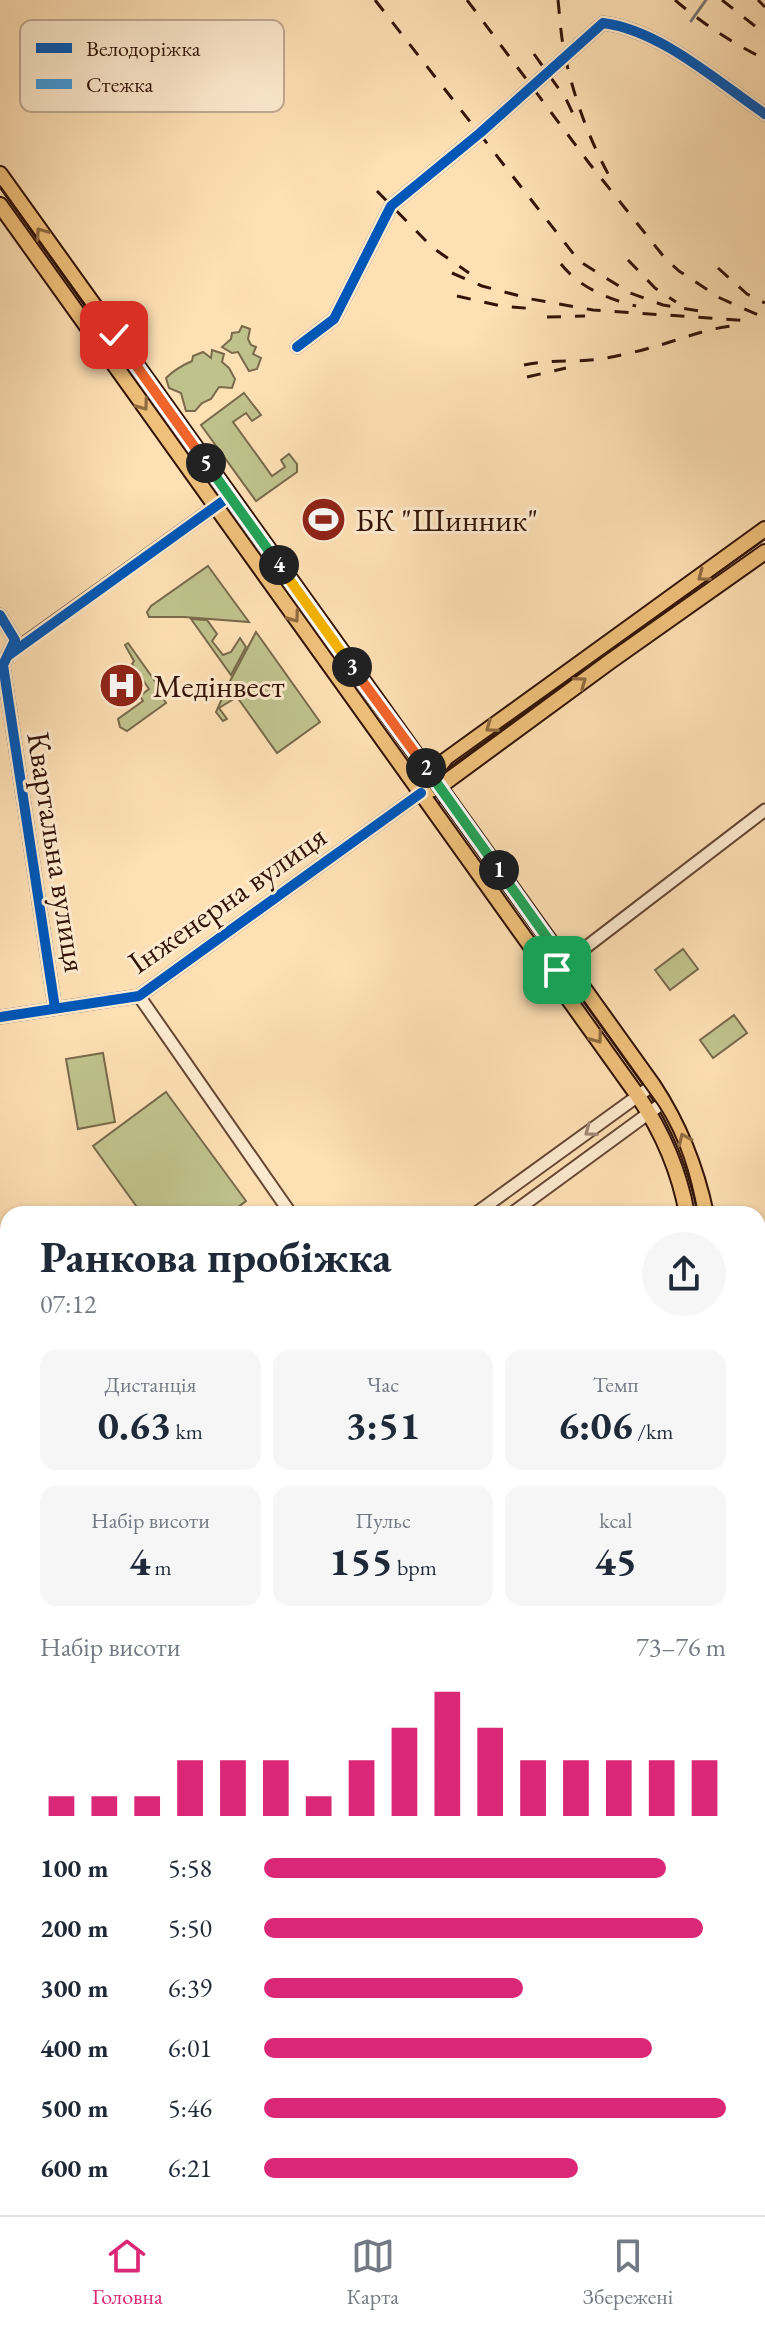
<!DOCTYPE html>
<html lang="uk">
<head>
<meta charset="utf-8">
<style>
	body { margin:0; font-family:"EB Garamond",serif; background:#f6f6f7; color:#1f2937; height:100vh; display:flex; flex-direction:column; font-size:30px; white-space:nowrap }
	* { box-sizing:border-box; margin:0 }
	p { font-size:26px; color:#747a83 }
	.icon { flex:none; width:44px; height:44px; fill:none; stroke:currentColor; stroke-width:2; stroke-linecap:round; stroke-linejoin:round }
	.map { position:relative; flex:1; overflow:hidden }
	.drawer { position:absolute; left:0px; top:1206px; width:766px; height:1010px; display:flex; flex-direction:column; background:#fff; border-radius:24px 24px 0 0; box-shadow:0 2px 6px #0004 }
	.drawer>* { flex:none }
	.pin { position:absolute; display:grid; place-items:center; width:68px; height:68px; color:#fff; margin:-34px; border-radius:16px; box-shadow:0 4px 12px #0006 }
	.km { position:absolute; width:40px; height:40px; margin:-20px; border-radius:50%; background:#222; color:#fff; font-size:22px; line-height:40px; text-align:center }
	.round { display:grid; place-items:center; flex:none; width:84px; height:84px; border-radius:42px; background:#f6f6f7 }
	.head { display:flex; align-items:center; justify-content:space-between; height:136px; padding:0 40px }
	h1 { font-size:44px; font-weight:700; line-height:60px }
	.metrics { display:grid; grid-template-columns:repeat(3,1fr); gap:12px; height:136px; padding:8px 40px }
	.metrics div { display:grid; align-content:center; border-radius:16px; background:#f6f6f7; text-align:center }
	.metrics b { font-size:40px; font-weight:700 }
	.metrics small { font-size:22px; font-weight:400 }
	.metrics p { font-size:22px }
	.chart { height:224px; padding:16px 40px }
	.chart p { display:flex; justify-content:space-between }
	.chart svg { width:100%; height:144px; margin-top:8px; stroke:#db2777; stroke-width:6 }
	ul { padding:0 40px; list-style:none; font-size:26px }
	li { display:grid; grid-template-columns:128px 96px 1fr; align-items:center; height:60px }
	li i { height:20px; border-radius:10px; background:#db2777 }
	.menu { display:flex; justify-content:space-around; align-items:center; height:112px; border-top:2px solid #e0e1e3; background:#fff; font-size:22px; color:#747a83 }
	.menu a { display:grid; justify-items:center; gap:4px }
	.menu .on { color:#db2777 }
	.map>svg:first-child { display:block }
</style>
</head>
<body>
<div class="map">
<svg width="765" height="2215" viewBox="0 0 765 2215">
	<rect width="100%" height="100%" fill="#fee0b5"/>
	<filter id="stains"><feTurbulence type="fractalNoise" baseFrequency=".0025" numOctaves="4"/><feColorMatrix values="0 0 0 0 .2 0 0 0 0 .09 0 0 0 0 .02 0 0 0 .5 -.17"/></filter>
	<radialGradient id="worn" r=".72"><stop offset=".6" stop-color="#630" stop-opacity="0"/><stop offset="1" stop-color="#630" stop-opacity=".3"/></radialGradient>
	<g fill="#c0c28d" stroke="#796a4a" stroke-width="2">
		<path d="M242,326L250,329L248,339L251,345L256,347L253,354L261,358L257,369L249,371L238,352L232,353L222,347L231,339L232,333L239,332Z"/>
		<path d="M212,350L224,354L222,362L229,368L235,379L232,388L219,387L211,399L202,403L195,411H186L181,393L169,388L166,378C174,370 183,365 192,361L193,356L203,352L211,358Z"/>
		<path d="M244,393L261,415L252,421L246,413L233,422L272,476L285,467L281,460L289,454L297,464V472L256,501L201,425Z"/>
		<path d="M208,566L249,622L184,617H149L147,612L151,606Z"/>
		<path d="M191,619L207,620L217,634L212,641L223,655L231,652L240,638L246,647L231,675Z"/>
		<path d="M256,632L320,722L277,753L237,697L219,708L227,719L223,721L216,712L228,685Z"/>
		<path d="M128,643L164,694L162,696L166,703L127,731L120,727L118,719L143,701L140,696L149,689L132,664L134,661L125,645Z"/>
		<path d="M683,949L698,969L670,990L655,970Z"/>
		<path d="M734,1015L747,1033L713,1058L700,1040Z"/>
		<path d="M103,1053L115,1122L78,1129L66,1059Z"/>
		<path d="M166,1092L246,1201L229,1214H142L93,1146Z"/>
	</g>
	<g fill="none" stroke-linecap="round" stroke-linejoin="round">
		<path stroke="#787772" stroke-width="3" d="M691,21L706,0"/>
		<defs>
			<g id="minor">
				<path d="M297,347L334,319L391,206L480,133L603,23C660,30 718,82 765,114"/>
				<path d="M0,615L15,640L3,665L55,1008"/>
				<path d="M9,654L230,496"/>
				<path d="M551,974L765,810"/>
				<path d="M139,996L291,1214"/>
				<path d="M0,1017L139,996L421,793"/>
				<path d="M475,1214L653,1085"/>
				<path d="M511,1214L664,1102"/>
				<path d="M0,1373L8,1372"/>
				<path d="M758,1432L765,1431"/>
				<path d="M0,1581L7,1638"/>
				<path d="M0,1748L8,1752"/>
				<path d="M758,1757L765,1756"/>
				<path d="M0,1867L8,1870"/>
				<path d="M0,1961L8,1946"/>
				<path d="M0,1998L8,1997"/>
				<path d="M0,2091L8,2090"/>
				<path d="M758,2101L765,2100"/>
				<path d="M273,2208L275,2215"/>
				<path d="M328,2208L330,2215"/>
				<path d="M414,2208L415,2215"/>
				<path d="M509,2208L511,2215"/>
				<path d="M625,2208L627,2215"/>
			</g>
			<g id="major">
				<path d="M0,174L653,1085C680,1126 696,1166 706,1214"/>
				<path d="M0,205L638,1096C663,1133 679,1170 687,1214"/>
				<path d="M426,781L430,774L446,760L765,529"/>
				<path d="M430,790L439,787L612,660L765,552"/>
				<path d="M758,1480L765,1516"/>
				<path d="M758,1571L765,1606"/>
			</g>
		</defs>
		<use href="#minor" stroke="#654632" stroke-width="15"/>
		<use href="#major" stroke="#321307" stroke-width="18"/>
		<use href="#minor" stroke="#feebcf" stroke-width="11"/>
		<use href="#major" stroke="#efc07a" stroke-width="14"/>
		<g stroke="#321307" stroke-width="2">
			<path d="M0,186L659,1106C681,1140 691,1176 698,1214"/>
			<path d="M440,803C437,787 441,775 452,763L765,539"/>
			<path d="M758,1513L765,1549"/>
			<path d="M759,1538L765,1570"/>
		</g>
		<g stroke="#321307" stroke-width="3" stroke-dasharray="14 14" stroke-linecap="butt">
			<path d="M375,0L579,261L630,293L663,305L706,312"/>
			<path d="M467,0L589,163L664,257L679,271L720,298L765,318"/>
			<path d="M558,0C560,18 561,38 565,56C574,98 590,142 611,179"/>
			<path d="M675,0C703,24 732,43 765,59"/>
			<path d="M722,0L765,34"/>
			<path d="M758,0L765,7"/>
			<path d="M534,54L566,99L575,118"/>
			<path d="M377,191L433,248L469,273"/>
			<path d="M628,260L655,288L676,302"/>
			<path d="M561,264C580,288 608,299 636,306"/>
			<path d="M718,268L747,294L765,303"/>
			<path d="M452,273L482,286L531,299L593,310L752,321"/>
			<path d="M457,296L501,306L536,309"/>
			<path d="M547,317L585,316"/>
			<path d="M524,365C551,359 579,363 606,358C624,355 643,350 660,345C685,338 708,328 733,326"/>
			<path d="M527,377L566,368"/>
		</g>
		<path stroke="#3e9add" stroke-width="8" stroke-dasharray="16 8" stroke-linecap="butt" d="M0,1581L7,1638"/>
		<defs>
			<g id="cycleway">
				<path d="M297,347L334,319L391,206L480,133L603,23C660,30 718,82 765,114"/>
				<path d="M0,615L15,640L3,665L55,1008"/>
				<path d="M9,655L230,496"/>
				<path d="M0,1017L139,996L421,793"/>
			</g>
		</defs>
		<use href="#cycleway" stroke="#feebcf" stroke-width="15"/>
		<use href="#cycleway" stroke="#0057b8" stroke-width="10"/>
	</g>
	<defs><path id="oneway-chevron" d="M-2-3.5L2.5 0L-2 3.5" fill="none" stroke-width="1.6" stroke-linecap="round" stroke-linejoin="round" transform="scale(2)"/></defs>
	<g stroke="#906a40">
		<use href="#oneway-chevron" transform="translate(41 233) rotate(-125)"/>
		<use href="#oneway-chevron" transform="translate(143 405) rotate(54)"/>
		<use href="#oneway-chevron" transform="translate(703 576) rotate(143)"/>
		<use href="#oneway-chevron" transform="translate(294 617) rotate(54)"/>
		<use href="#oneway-chevron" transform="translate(581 682) rotate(-36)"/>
		<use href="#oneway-chevron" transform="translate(491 727) rotate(144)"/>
		<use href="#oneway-chevron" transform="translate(597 1038) rotate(54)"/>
		<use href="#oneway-chevron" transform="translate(684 1139) rotate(-114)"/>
	</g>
	<use stroke="#a28a75" href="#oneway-chevron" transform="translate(590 1131) rotate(144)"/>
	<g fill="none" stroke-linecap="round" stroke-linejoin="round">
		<defs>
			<path id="split-1" d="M499,870L565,963L557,970"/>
			<path id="split-2" d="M426,768L499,870"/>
			<path id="split-3" d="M352,667L426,768"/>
			<path id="split-4" d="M279,565L352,667"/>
			<path id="split-5" d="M206,463L279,565"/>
			<path id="split-6" d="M133,361L206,463"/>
			<path id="split-7" d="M114,335L133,361"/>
		</defs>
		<use href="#split-1" stroke="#fff" stroke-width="16"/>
		<use href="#split-2" stroke="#fff" stroke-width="16"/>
		<use href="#split-3" stroke="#fff" stroke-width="16"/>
		<use href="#split-4" stroke="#fff" stroke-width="16"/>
		<use href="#split-5" stroke="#fff" stroke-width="16"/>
		<use href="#split-6" stroke="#fff" stroke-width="16"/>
		<use href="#split-7" stroke="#fff" stroke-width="16"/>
		<use href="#split-1" stroke="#22a559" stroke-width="10"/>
		<use href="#split-2" stroke="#22a559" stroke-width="10"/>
		<use href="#split-3" stroke="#f0652b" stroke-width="10"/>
		<use href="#split-4" stroke="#f5b400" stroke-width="10"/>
		<use href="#split-5" stroke="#22a559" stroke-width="10"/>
		<use href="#split-6" stroke="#f0652b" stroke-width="10"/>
		<use href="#split-7" stroke="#f5b400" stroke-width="10"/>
	</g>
	<defs>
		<symbol id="stadium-disc" viewBox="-11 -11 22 22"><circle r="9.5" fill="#8f2418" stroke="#feebcf"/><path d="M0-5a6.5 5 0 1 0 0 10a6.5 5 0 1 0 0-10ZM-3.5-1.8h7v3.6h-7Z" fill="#fff"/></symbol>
		<symbol id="hospital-disc" viewBox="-11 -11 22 22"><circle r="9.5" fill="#8f2418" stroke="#feebcf"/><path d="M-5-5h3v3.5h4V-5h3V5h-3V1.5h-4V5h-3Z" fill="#fff"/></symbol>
	</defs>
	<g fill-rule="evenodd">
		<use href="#stadium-disc" x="298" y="494" width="51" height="51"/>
		<use href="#hospital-disc" x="96" y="660" width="51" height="51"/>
	</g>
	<g text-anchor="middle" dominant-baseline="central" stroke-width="6" stroke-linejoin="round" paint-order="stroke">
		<g font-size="32" fill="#321307" stroke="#feebcf" text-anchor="start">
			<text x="355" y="520">БК "Шинник"</text>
			<text x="153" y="686">Медінвест</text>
		</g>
		<g font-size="32" fill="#321307" stroke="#feebcf">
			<text transform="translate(57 852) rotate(81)">Квартальна вулиця</text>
			<text transform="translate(227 899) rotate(-35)">Інженерна вулиця</text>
		</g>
	</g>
	<rect x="20" y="20" width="264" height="92" rx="12" fill="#feebcf" stroke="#c1aa93" stroke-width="2"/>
	<rect x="36" y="43" width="36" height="10" fill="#0057b8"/>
	<rect x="36" y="79" width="36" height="10" fill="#3e9add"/>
	<g font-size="22" fill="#321307">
		<text x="86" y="56">Велодоріжка</text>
		<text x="86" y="92">Стежка</text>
	</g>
	<rect width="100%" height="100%" filter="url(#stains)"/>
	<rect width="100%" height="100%" fill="url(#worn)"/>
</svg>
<div class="pin" style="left:557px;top:970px;background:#1e9e55"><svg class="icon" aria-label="arrive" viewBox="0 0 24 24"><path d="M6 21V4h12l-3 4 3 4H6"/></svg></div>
<div class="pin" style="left:114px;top:335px;background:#d93025"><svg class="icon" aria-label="check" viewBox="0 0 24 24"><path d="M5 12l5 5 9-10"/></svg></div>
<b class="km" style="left:499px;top:870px">1</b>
<b class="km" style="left:426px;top:768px">2</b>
<b class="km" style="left:352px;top:667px">3</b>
<b class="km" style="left:279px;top:565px">4</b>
<b class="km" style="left:206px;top:463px">5</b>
<section class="drawer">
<div class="head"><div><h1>Ранкова пробіжка</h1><p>07:12</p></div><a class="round"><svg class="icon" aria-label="share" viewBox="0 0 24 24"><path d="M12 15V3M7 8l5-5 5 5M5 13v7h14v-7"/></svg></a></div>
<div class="metrics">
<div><p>Дистанція</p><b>0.63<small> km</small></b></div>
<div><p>Час</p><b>3:51</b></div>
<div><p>Темп</p><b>6:06<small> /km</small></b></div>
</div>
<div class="metrics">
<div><p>Набір висоти</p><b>4<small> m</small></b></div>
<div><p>Пульс</p><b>155<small> bpm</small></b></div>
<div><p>kcal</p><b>45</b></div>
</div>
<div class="chart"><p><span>Набір висоти</span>73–76 m</p>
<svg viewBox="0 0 160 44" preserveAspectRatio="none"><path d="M5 44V38M15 44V38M25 44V38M35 44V27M45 44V27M55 44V27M65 44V38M75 44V27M85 44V17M95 44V6M105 44V17M115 44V27M125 44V27M135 44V27M145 44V27M155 44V27"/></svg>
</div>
<ul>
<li><b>100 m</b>5:58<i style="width:87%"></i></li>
<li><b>200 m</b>5:50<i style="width:95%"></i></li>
<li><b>300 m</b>6:39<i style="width:56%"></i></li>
<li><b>400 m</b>6:01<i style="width:84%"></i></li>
<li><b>500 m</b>5:46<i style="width:100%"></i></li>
<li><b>600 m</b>6:21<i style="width:68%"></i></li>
</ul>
</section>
</div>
<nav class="menu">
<a class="on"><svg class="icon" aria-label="home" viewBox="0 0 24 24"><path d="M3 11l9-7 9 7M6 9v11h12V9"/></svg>Головна</a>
<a><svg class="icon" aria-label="map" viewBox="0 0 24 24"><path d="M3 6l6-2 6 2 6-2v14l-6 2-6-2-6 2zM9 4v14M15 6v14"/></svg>Карта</a>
<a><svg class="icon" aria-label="saved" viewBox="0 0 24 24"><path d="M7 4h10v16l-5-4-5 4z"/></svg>Збережені</a>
</nav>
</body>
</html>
